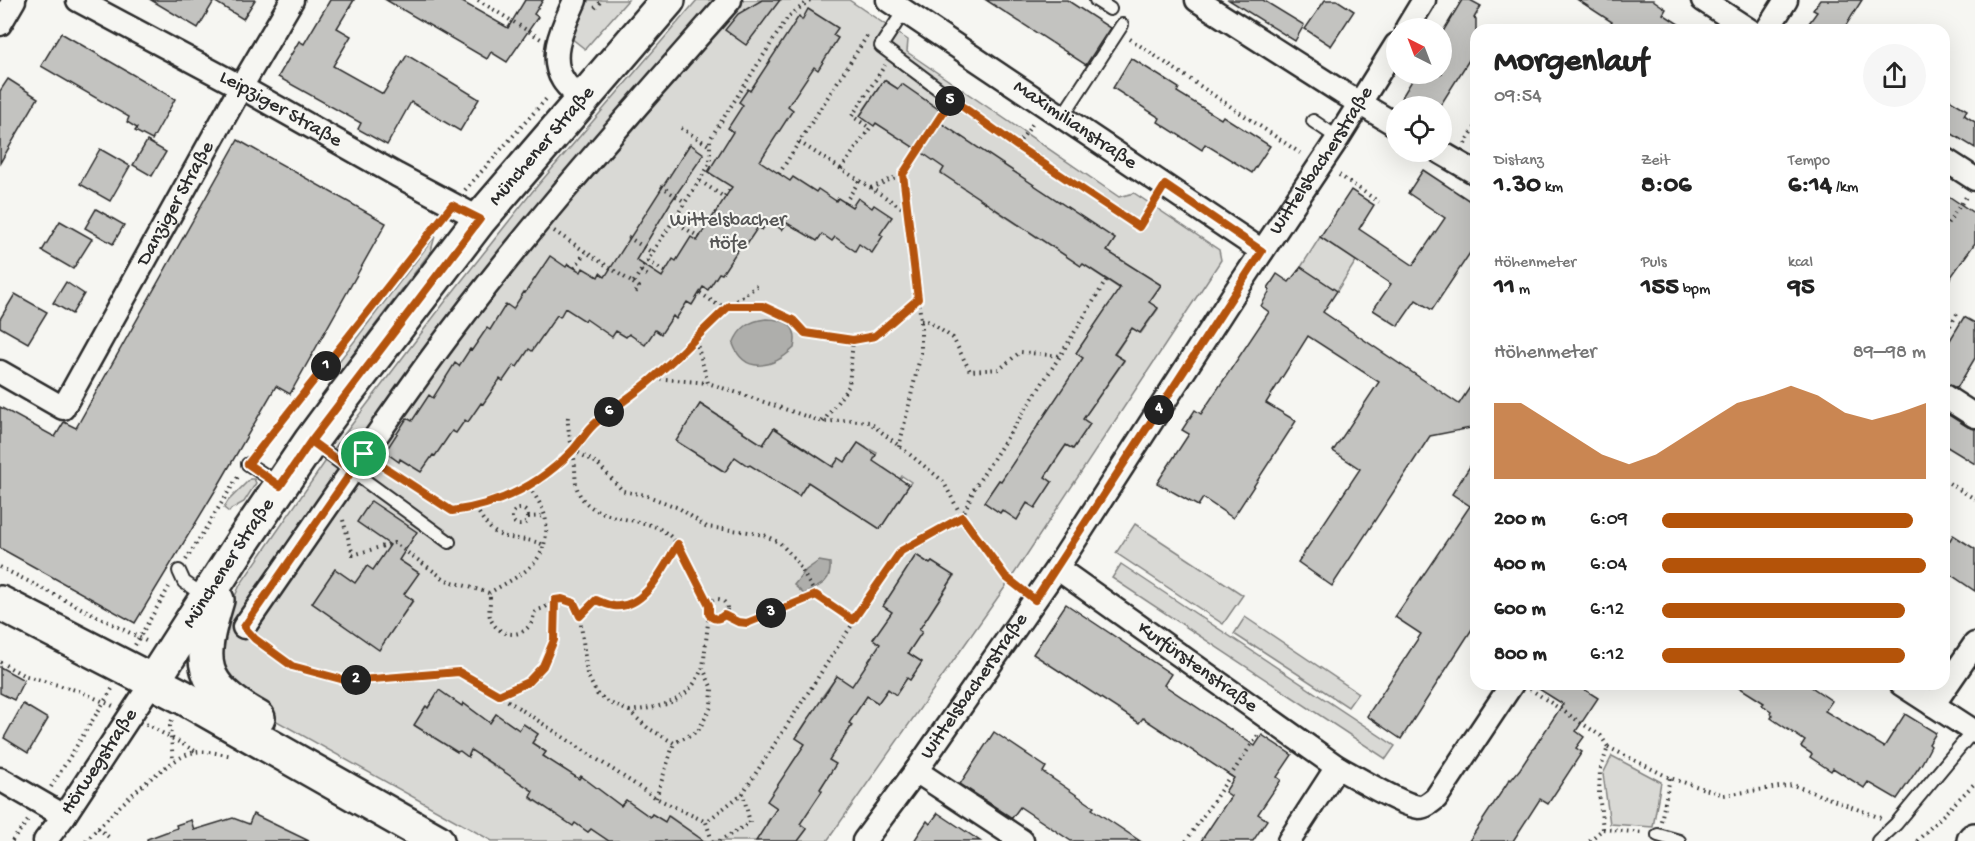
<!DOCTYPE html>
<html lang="de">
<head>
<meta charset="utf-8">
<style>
	body { margin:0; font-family:"Gochi Hand",sans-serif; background:#f6f6f6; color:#222; height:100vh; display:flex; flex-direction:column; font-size:22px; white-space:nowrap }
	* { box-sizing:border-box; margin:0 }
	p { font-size:20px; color:#767676 }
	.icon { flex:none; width:33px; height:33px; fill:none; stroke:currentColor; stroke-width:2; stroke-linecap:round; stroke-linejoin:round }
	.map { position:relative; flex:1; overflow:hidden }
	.drawer { position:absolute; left:1470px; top:24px; width:480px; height:666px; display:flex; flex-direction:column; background:#fff; border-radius:18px; box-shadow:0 6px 24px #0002 }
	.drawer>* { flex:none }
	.needle { width:39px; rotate:318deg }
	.controls { position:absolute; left:1386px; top:18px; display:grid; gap:12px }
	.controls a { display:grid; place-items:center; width:66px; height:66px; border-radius:50%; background:#fff; box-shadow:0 6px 24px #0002; font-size:30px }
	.pin { position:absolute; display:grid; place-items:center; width:51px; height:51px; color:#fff; margin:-26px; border:3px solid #fff; border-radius:50%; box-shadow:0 2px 6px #0007 }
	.km { position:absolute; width:30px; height:30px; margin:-15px; border-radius:50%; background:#222; color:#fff; font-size:16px; line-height:30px; text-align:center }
	.round { display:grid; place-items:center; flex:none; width:63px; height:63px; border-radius:32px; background:#f6f6f6 }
	.headline { display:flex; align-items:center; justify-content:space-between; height:102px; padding:0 24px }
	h1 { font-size:33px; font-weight:700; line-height:45px }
	.stats { display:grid; grid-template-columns:repeat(3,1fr); gap:9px; height:102px; padding:6px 24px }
	.stats div { display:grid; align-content:center }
	.stats b { font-size:26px; font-weight:700 }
	.stats small { font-size:16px; font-weight:400 }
	.stats p { font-size:16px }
	.chart { height:168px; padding:12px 24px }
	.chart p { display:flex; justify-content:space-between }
	.chart svg { width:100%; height:108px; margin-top:6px; fill:#b45309; opacity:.7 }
	ul { padding:0 24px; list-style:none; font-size:20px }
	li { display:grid; grid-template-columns:96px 72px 1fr; align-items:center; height:45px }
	li i { height:15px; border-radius:8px; background:#b45309 }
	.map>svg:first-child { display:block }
</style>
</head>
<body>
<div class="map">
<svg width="1975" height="841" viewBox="0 0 1975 841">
	<rect width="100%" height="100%" fill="#f6f6f2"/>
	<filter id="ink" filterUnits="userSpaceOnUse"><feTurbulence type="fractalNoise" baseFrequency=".0167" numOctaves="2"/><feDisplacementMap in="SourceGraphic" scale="12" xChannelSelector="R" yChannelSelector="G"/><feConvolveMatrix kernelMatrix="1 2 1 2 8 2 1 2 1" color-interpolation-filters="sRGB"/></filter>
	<g filter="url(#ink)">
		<g fill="#d9d9d5" stroke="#828280" stroke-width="1.5" fill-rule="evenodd">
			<path d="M584,0H628L585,49L571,38Z"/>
			<path d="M697,0H849L908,40L907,52L1119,197L1134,193L1219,250L1221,260L1010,580L827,841H798L807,829L795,819L812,805L822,791L820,789L835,764L823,756L841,743L852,726L849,723L867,696L878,703L888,689L896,694L907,678L910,680L922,662L908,653L922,632L912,625L925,621L954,577L932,562L930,564L916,555L883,606L892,612L873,639L885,647C872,660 859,670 855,688L837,676L821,698L826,702L808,719L796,738L805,744L791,765L796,768L768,801L777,808L767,822L772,826L758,841H695L697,836L669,816L665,822L652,814L650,817L626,800L621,806L581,777L576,784L564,770L543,756L546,752L532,743L538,734L524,724L519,730L496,714L490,723L463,703L462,706L439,690L428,708L425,707L415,726L457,752L460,751L468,756L471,750L498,769L501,766L533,791L530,798L573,825L575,823L588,832L591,829L609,841H492L239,700L222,676L223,623L240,585L343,436L448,298L532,192ZM884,80L898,89L902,85L941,111L916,148L876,123L874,125L860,115ZM1041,190L1115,239L1107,251L1161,285L1149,302L1158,309L1141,333L1132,328L1115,354L1124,361L1083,419L1090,424L1073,449L1066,445L1045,477L1052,482L1035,507L1027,503L1016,519L1002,510L1000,513L984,502L999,480L1008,486L1013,463L1083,358L1076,353L1108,306L1125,292L1093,271L1084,261L1081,266L994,209L998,203ZM700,404L763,445L774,428L833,467L839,458L845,462L858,443L877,453L869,466L884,468L900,479L902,476L911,482L880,529L808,482L799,496L750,465L748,466L735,457L724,472L677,441ZM335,569L355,583L373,570L418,573L404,594L413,601L379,649L312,603Z"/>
			<path d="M435,236L431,251L336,377L330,373Z"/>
			<path d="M1320,237L1356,261L1337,291L1301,267Z"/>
			<path d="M250,479H254L256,483L244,502L231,509L229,512L224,508L228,501Z"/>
			<path d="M1135,524L1243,595L1223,624L1116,553Z"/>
			<path d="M1121,564L1395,746L1386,759L1112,578Z"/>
			<path d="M1245,617L1358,693L1348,707L1255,646L1254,647L1234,634Z"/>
			<path d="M1612,756L1661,782L1653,827L1610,824L1603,774Z"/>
		</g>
		<g fill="#aeaeab" stroke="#7a7a78" stroke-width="1.5">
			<path d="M766,319C786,319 799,325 794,348C774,367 745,376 733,344C739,328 749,321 766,319Z"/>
			<path d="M819,561L830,563C832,583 819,586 804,594L794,585L806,570Z"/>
		</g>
		<g fill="#c3c3c0" stroke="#2b2b2b" stroke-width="1.5">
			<path d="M151,0H255L243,19L214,1L198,28Z"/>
			<path d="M330,0H354L337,28L351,36L333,66L383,94L407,55L479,99L460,131L411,102L387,145L358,129L361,123L278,77L299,41L304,44Z"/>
			<path d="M386,0H459L508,28L525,0H543L534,14L538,17L507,62L491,52L487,59Z"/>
			<path d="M762,0H780L746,45L725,30L738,14Z"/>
			<path d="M986,0H1067L1110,28L1086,65Z"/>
			<path d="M1229,0H1263L1304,25L1295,41Z"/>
			<path d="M1325,0H1337L1354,11L1331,46L1305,29Z"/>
			<path d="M1462,0H1470L1481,6L1474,18L1476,19V49L1440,106H1417L1402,97L1416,74H1442V33Z"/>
			<path d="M1578,0H1653L1666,9L1663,14L1688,30H1607L1612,22Z"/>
			<path d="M1820,0H1862L1843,30H1804L1817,12L1813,10Z"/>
			<path d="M808,9L838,28L833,35L838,38L818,70L814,67L788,106L793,110L760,161L790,181L793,177L816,192L818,189L836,201L838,198L852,207L858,198L872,208L874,205L892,217L880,234L883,236L872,253L859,244L855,251L835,237L832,241L822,234L817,241L787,223L782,230L769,220L762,230L758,227L746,245L743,242L722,274L719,273L708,290L703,287L692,305L687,302L676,319L673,316L661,334L655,330L645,345L629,334L626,337L616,331L612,337L586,319L585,321L565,308L560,317L557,315L532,351L529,349L517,367L514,365L503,381L500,379L483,404L481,403L468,422L465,420L456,433L452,431L435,456L433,455L421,472L400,459L399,462L385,452L407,418L412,421L429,395L433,398L455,363L459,366L470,349L472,350L487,328L490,330L506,304L513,309L524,292L525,293L550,256L566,267L568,264L581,272L583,268L598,277L600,273L605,277L690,144L704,154L671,202L636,260L662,277L673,259L676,261L691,237L697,241L732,187L708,172L733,132L728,128L743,105L739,102L748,89L750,91L799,16L802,20Z"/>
			<path d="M61,33L175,99L152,140L135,131L137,128L127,122L129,117L41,66Z"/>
			<path d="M1131,58L1179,88L1177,92L1221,119L1223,116L1270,146L1252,173L1205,144L1202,150L1158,122L1160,118L1113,88Z"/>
			<path d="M8,79L38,98L0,163V91Z"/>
			<path d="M884,80L898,89L902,84L941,111L935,119L1115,239L1107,251L1161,285L1149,302L1158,308L1140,333L1132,328L1114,354L1124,360L1083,419L1090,424L1073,449L1066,445L1055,461L1045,477L1052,482L1035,508L1027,503L1017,520L1002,510L1000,513L984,502L999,480L1001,481L1083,358L1076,353L1120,288L1083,264L1081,266L941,173L944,168L921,152L876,123L874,126L860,116Z"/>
			<path d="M1944,96L1967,110L1964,115L1975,122V148L1944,129Z"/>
			<path d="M238,140L386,223L290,394L276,386L218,486L135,623L0,548V407L55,437L64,422L76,428Z"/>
			<path d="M147,141L166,152L152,176L133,165Z"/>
			<path d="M100,149L130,166L110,201L80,184Z"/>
			<path d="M1423,170L1476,205V244L1432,310L1416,300L1398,326L1373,310L1391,284L1320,237L1351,190L1374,205L1359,229L1413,265L1445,218L1408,193Z"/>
			<path d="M1944,193L1975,214V243L1944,287Z"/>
			<path d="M96,209L124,225L113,244L85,228Z"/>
			<path d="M60,221L92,239L73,269L42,251Z"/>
			<path d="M1301,267L1337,291L1323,312L1459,404L1476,378V427L1430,436L1332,586L1298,562L1360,469L1333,451L1379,382L1308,336L1266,403L1296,421L1233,518L1203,498L1198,506L1157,483L1189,434L1182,430L1195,410L1201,414L1269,312L1261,306L1270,290L1268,288L1277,274L1289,282Z"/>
			<path d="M66,282L84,294L72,314L53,303Z"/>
			<path d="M15,294L47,312L28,343L0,327V319Z"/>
			<path d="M1964,317L1975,323V358L1957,388L1944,383V350Z"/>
			<path d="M700,404L763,445L774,428L833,467L839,458L845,462L858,443L876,455L873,461L909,485L880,529L808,482L799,496L750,465L748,466L735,457L725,472L676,441Z"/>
			<path d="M1944,412L1968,427L1975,429V464L1944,445Z"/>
			<path d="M1476,457V623L1401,739L1367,716L1421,634L1395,617L1470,506L1452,494Z"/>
			<path d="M371,501L417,532L399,560L419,573L404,594L413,600L379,650L312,603L335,569L355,583L367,566L373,570L390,545L357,522Z"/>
			<path d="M1953,535L1975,549V591L1944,570V550Z"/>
			<path d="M916,555L930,564L932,562L954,576L919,630L922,632L908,653L922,662L910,680L907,678L896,695L888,689L878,703L867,696L849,723L852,725L829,760L836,764L820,789L822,791L800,824L807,829L798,841H756L777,808L767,801L805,744L796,738L837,676L852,686L880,644L873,639L892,612L883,606Z"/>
			<path d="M1066,604L1171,674L1164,685L1255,746L1262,735L1292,755L1277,777L1281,780L1258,814L1267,820L1253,841H1201L1231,796L1225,792L1234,778L1143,718L1139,723L1033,654Z"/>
			<path d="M0,667L24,680L14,700L0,693Z"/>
			<path d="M1531,684H1576L1598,698L1576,731L1584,737L1576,748L1582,752L1548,804L1540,799L1513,841H1469L1510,779L1511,780L1520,769L1563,704Z"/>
			<path d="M1734,684H1807L1832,701L1825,711L1884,747L1905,714L1936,733L1929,744L1931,746L1922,763L1897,799L1868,782L1864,788L1833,768L1831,771L1810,757L1812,754L1801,747L1805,741L1771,718L1773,715L1770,713L1771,711L1762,705L1764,703Z"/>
			<path d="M439,690L462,706L463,703L490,723L496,714L519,730L523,724L538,734L532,743L546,752L543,756L579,779L581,776L621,806L626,800L650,817L652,814L665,822L668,816L704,841H609L591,829L588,832L575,823L573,826L530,797L533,791L471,750L468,757L460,751L457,752L414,725L426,706L428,708Z"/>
			<path d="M23,704L48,719L28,753L4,738Z"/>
			<path d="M994,732L1046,767L1043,772L1094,807L1092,809L1140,841H1071L1020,807L1012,818L960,784Z"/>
			<path d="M938,813L980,841H914L927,821L930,824Z"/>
			<path d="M253,814L309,841H147V839L177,828L176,825L191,820L194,830L233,818L249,824Z"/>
		</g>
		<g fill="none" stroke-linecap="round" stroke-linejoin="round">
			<defs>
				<g id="lane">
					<path d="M1096,0L1110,9"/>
					<path d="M904,11L881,46L952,99"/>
					<path d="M1062,117L1122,25"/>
					<path d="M1313,121L1338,138"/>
					<path d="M312,442L449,542"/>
					<path d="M248,464L280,485"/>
					<path d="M179,571L184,582L206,597"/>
					<path d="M1658,835L1679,841"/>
					<path d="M1878,841L1896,824L1973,731"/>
				</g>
				<g id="street">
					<path id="s1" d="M78,0L241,87L397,175L480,219"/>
					<path d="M575,0C565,24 547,55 563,80C567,87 576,94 582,100"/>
					<path id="s2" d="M888,0L1262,251"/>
					<path d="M1197,0L1341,92L1396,125"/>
					<path d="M1703,0L1749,30"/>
					<path d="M0,24L14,0"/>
					<path d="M1407,28L1424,0"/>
					<path d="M1767,30L1786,0"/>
					<path d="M1440,152L1476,173"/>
					<path d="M1944,159L1975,179"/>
					<path id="s3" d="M0,372L63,408L241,87L292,0"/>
					<path d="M1944,396L1975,416"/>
					<path id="s4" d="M1057,568L1337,767C1354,776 1403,806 1419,807C1425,807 1431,802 1436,798L1512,684"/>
					<path d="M244,627C306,538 367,447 431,359C523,233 627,117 730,0"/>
					<path d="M1901,684L1975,732"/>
					<path d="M1933,705L1975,644"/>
					<path d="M916,771L1022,841"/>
					<path d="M0,779L64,816"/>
					<path id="s5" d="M45,841L64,816L153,681"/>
					<path id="s6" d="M864,841L916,771L1057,568L1235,292L1338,138L1396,45"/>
					<path d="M1289,841L1337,767"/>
				</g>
				<g id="secondary">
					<path d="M217,600C198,663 198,684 258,718"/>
					<path d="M0,603L183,697L437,841"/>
					<path id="s7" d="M153,681L243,541L311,441L345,395L480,219L668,0"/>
					<path d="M1974,841L1975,840"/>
				</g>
			</defs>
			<use href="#lane" stroke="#2b2b2b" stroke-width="16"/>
			<use href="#street" stroke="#2b2b2b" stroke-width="27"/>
			<use href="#secondary" stroke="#2b2b2b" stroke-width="38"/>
			<g stroke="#2b2b2b" stroke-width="4" stroke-dasharray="1.5 4.5" stroke-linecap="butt">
				<path d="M478,0L541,39"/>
				<path d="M595,8L602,0"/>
				<path d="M867,36L799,142L907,211L921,320V353L899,447"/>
				<path d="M1130,39L1300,153"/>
				<path d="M962,106L1017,145L1139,227L1155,201"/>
				<path d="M681,128L710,146"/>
				<path d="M1465,144L1476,126"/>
				<path d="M1017,145L1034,122"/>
				<path d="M841,169L870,128L852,116L885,65"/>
				<path d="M779,174L799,142"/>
				<path d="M903,174L944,112"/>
				<path d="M1339,175L1379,202"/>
				<path d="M700,181L724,197L731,187"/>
				<path d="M661,186L685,202"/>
				<path d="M871,188L903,174L907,210"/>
				<path d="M465,190L546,99"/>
				<path d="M845,203L859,181"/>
				<path d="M673,221L701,238"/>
				<path d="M1944,228L1966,197"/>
				<path d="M554,231L633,283L710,164V139L788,17L810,0"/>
				<path d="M628,237L653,253"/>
				<path d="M648,261L665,272"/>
				<path d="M575,268L585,252"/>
				<path d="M641,271L650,277"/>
				<path d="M633,283L639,287L634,295"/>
				<path d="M700,293L718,305L729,306L757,286"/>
				<path d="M921,320H926L953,338L970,371L1000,369L1020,352L1060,356"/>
				<path d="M1944,336L1957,314"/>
				<path d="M695,337L729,306H763L793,320L805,333L853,340"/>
				<path d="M654,378L708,383"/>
				<path d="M568,417C567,430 572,444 574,458C576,468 574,482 578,491C590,520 632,517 656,527C665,531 672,537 678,545C663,567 646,610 614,606C608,605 601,602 596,600L580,616"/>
				<path d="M823,422L849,386L853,340L875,336L917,300"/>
				<path d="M573,450L597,463L623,491L645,495L679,508L707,527L748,532L764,535L780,543L795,559L816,595L853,620"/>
				<path d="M257,453L440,221"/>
				<path d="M379,464L452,511C499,505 539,486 571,452C580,443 586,432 595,423C611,406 634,394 653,379C668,366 681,351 695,337L708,383L823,422L847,420L869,422L943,481L962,517L1007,577L1019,589"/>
				<path d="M1944,480L1975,499"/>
				<path d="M529,487C544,508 550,519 544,545"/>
				<path d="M476,508C483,520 491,534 506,537C520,540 531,539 544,545C537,570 510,580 489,593"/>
				<circle cx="520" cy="517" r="8"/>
				<path d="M528,517L545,516"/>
				<path d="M343,520L353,555L394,543L446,580L489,593C492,602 487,612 491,620C499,636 519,639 530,625C533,622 533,616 535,612C537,610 541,609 544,608C554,601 562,596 574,603L580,616L587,674L597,694L610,703L629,711L648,728L674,743L698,731L711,707L712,689L703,668L709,614"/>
				<path d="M678,545L709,605"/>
				<path d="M186,560L239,475"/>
				<path d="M0,567L148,642"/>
				<circle cx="717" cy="609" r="10"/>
				<path d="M725,615L738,622L747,623L816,595"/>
				<path d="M257,639L292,666L348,681L459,672L499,695L656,798L706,822"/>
				<path d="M135,645L169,587"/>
				<path d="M0,662L23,675L79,691L113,706"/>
				<path d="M1530,689L1601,736L1608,747L1600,771L1599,793L1603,829L1589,841"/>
				<path d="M500,695L528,683L543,666L554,640L555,600"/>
				<path d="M629,711C662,707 689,703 702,668"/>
				<path d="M172,720L170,726L173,761"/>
				<path d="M146,724L195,751"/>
				<path d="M1608,747L1670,778L1724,795L1793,785L1881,818"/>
				<path d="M51,787L112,689"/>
				<path d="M656,798L674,743"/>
				<path d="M1661,821L1670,778"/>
				<path d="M98,828L110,838"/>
				<path d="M1603,829L1643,833"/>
				<path d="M12,841L30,818"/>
				<path d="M86,841C107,818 165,758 195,752C205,750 221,754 232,756"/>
				<path d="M712,841L706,822L743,793L894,560L901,551L911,544L962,517L975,487L1060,356L1107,279"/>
				<path d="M719,841L750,823L743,793"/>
				<path d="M1186,841L1258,735"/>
				<path d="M1917,841L1975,783"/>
			</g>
			<use href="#lane" stroke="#f6f6f2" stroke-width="12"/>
			<use href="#street" stroke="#f6f6f2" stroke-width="22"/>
			<use href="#secondary" stroke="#f6f6f2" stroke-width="33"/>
		</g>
	</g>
	<g fill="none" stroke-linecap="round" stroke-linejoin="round" filter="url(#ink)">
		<defs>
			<path id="route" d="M364,454L352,471L311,441L480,219L452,205L248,464L280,486L311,441L352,471L244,627L255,639L292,666L348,681L459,672L499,695L528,682L543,666L554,640L555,600L562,599L574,603L580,616L596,600C601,602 608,605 614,606C646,609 663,567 678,544L709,605V614C713,620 719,620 724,615L738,622L747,623L816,595L853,620L901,551L962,517L1006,577L1035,600L1262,251L1165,185L1139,227L1017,146L952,99L903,174L918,299L875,336L853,340L805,333L793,320L763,306H729C703,330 679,356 652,379C635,394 616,406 598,421C587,429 581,442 571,452C538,486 499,505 452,511L364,454"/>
		</defs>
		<use href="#route" stroke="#fff" stroke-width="12"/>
		<use href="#route" stroke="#b45309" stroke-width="8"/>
	</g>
	<g text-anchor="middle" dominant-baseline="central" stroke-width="4.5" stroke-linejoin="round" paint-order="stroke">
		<g font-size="20" fill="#2b2b2b" stroke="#f6f6f2">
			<text stroke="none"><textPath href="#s1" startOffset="230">Leipziger Straße</textPath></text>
			<text stroke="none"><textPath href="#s2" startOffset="225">Maximilianstraße</textPath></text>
			<text stroke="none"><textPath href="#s7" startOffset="662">Münchener Straße</textPath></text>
			<text stroke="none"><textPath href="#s6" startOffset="820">Wittelsbacherstraße</textPath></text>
			<text stroke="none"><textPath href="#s3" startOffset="306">Danziger Straße</textPath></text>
			<text stroke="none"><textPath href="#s7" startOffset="140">Münchener Straße</textPath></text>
			<text stroke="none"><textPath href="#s4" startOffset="172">Kurfürstenstraße</textPath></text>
			<text stroke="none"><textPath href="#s6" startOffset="190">Wittelsbacherstraße</textPath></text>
			<text stroke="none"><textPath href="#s5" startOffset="96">Hörwegstraße</textPath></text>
		</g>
		<g font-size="20" fill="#565656" stroke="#f6f6f2">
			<text x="728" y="221">Wittelsbacher<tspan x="728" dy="23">Höfe</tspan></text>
		</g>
	</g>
</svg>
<div class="controls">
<a><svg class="needle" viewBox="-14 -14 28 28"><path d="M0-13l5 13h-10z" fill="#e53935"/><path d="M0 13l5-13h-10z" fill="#767676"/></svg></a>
<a><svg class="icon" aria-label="locate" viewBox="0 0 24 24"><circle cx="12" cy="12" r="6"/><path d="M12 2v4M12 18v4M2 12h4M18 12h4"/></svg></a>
</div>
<div class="pin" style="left:364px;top:454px;background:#1e9e55"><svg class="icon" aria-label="arrive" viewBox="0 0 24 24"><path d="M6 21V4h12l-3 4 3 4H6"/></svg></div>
<b class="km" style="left:326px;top:366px">1</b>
<b class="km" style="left:356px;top:680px">2</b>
<b class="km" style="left:771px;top:613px">3</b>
<b class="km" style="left:1159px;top:410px">4</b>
<b class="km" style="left:950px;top:101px">5</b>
<b class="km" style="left:609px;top:412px">6</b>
<section class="drawer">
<div class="headline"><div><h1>Morgenlauf</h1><p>09:54</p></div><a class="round"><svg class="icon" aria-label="share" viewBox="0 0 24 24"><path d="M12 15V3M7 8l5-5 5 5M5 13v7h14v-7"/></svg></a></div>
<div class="stats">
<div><p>Distanz</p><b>1.30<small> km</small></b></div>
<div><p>Zeit</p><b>8:06</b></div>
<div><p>Tempo</p><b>6:14<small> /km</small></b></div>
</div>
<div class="stats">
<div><p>Höhenmeter</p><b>11<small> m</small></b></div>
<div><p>Puls</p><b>155<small> bpm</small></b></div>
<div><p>kcal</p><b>95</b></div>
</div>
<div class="chart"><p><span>Höhenmeter</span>89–98 m</p>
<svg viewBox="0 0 160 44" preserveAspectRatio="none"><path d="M0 44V13L10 13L20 20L30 27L40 34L50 38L60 34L70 27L80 20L90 13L100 10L110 6L120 10L130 17L140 20L150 17L160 13V44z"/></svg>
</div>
<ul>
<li><b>200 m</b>6:09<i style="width:95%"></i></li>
<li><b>400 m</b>6:04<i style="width:100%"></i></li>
<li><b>600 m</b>6:12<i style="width:92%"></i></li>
<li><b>800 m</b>6:12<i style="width:92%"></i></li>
</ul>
</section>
</div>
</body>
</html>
